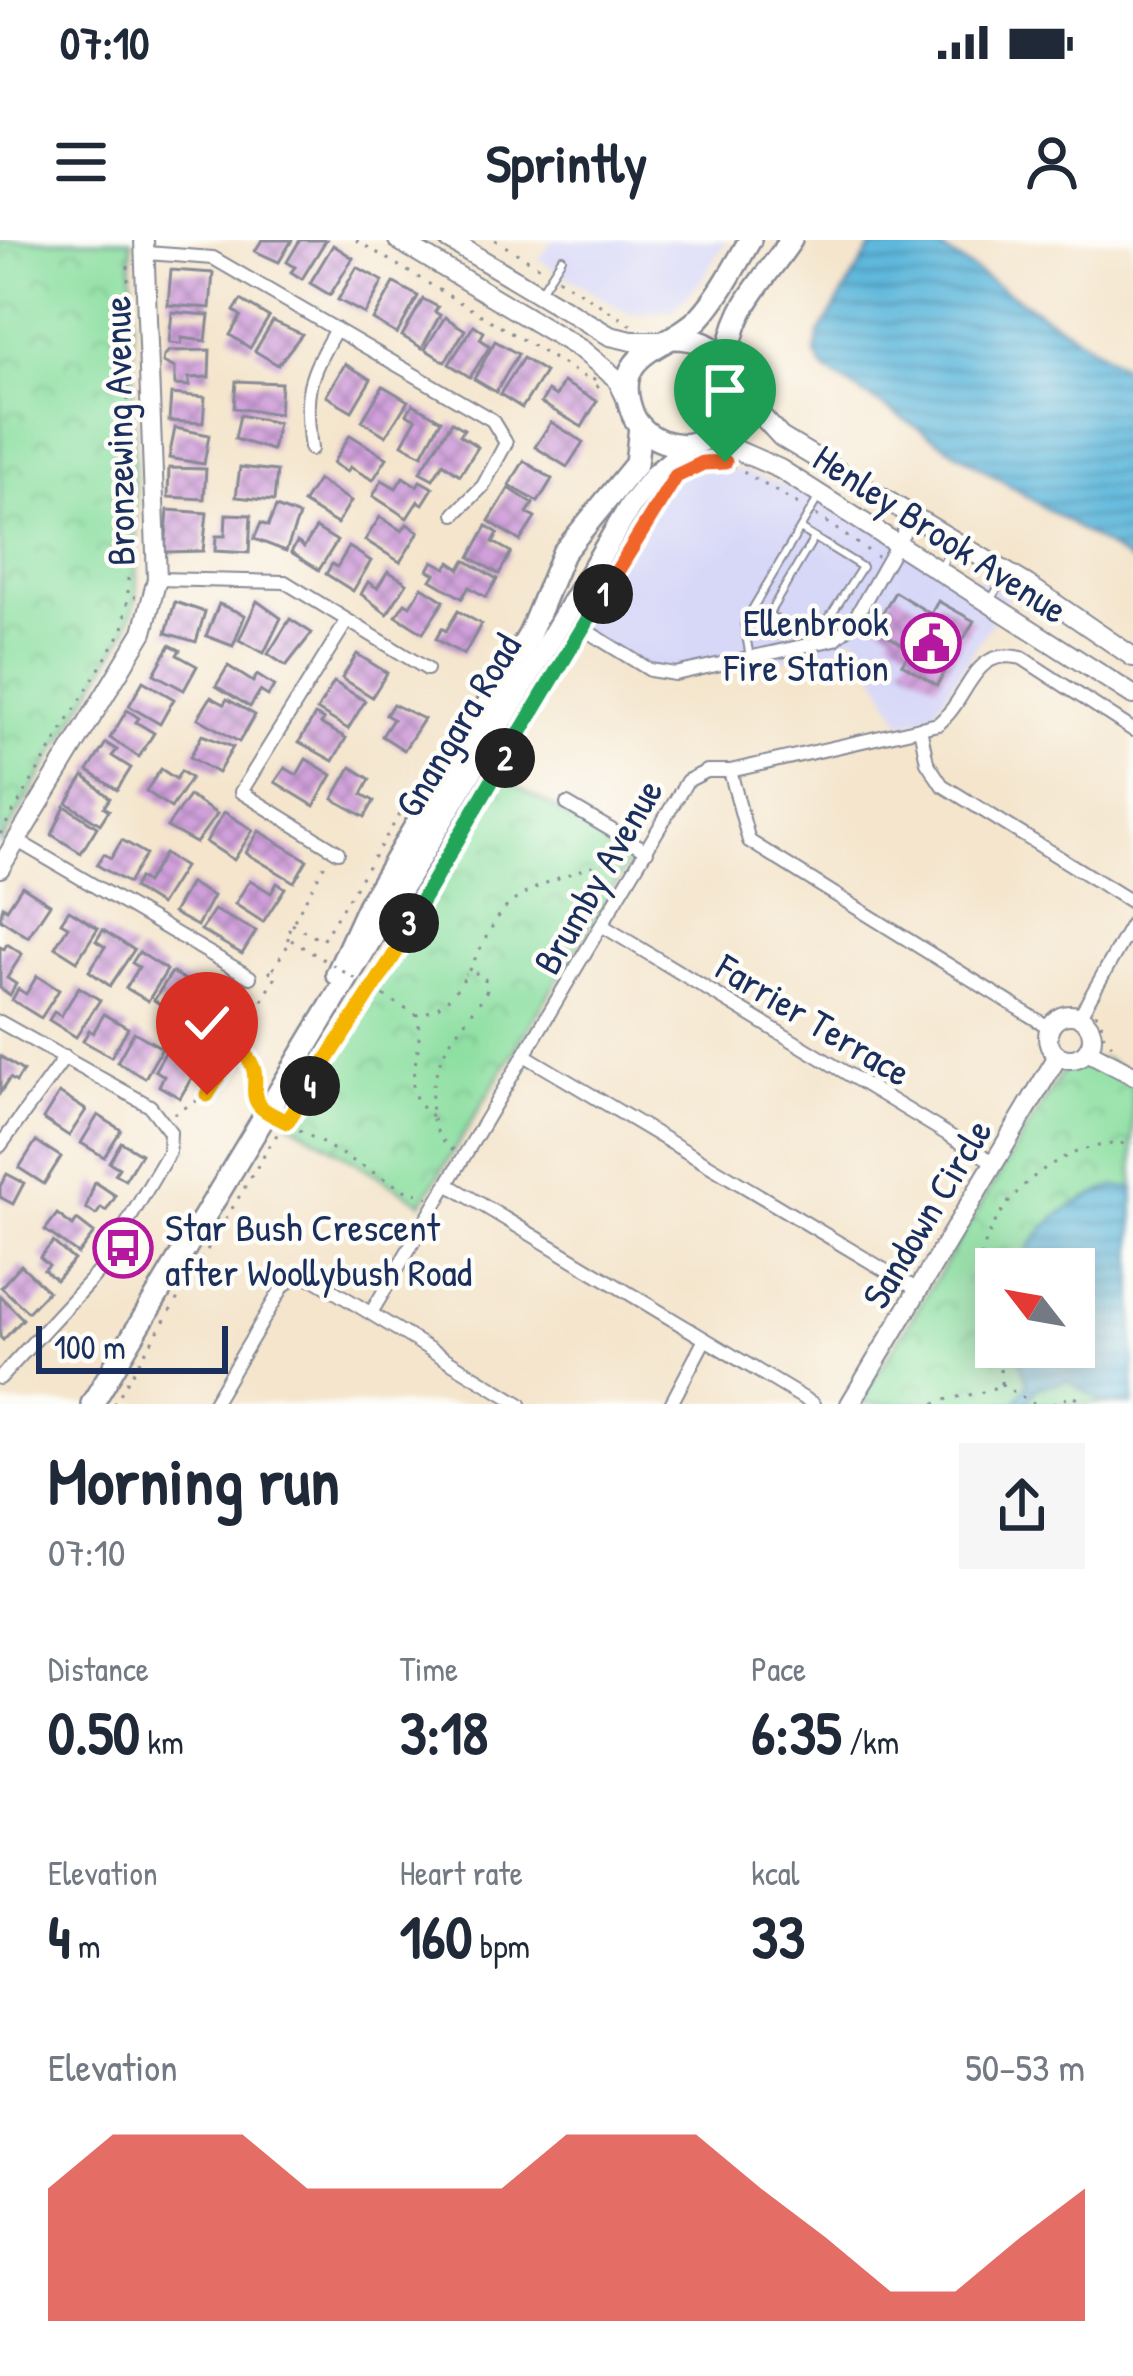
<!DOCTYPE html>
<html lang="en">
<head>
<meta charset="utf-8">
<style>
	body { margin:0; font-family:"Patrick Hand",sans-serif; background:#f6f6f7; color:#1f2937; height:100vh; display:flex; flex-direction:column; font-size:45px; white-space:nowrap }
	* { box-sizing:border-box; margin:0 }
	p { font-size:39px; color:#747a83 }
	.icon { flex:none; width:66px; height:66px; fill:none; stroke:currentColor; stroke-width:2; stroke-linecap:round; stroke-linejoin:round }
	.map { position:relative; height:1164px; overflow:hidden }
	.drawer { display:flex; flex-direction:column; background:#fff; flex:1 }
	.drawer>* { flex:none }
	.needle { width:78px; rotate:301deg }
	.buttons { position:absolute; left:975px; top:1008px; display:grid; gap:24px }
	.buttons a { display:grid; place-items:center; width:120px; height:120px; border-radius:0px; background:#fff; box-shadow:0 6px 30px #0003; font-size:60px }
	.scale { position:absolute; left:36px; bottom:30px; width:192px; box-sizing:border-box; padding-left:12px; border:6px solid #1b2f5e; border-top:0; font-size:33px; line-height:42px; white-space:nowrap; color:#1b2f5e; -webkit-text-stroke:9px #fdfcf7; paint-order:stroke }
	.pin { position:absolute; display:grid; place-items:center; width:102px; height:102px; color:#fff; margin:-123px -51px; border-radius:50% 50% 50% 0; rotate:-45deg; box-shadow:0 0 12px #0007 }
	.pin .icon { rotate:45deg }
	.km { position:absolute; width:60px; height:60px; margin:-30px; border-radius:50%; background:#222; color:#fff; font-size:33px; line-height:60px; text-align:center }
	.round { display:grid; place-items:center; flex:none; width:126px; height:126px; border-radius:0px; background:#f6f6f7 }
	.headline { display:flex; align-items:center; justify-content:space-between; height:204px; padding:0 48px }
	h1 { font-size:66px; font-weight:800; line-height:90px }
	.stats { display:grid; grid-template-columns:repeat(3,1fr); gap:18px; height:204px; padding:12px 48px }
	.stats div { display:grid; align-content:center }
	.stats b { font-size:60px; font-weight:800 }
	.stats small { font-size:33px; font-weight:400 }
	.stats p { font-size:33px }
	.chart { height:336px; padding:24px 48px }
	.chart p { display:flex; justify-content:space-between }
	.chart svg { width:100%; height:216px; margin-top:12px; fill:#d93025; opacity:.7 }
	.status { display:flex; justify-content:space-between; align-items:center; height:84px; padding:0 60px; background:#fff; direction:ltr }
	.status svg { height:33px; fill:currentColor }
	header { display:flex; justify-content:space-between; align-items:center; height:156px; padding:0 48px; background:#fff; font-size:54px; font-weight:800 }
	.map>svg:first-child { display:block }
</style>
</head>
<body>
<div class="status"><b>07:10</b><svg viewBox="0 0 49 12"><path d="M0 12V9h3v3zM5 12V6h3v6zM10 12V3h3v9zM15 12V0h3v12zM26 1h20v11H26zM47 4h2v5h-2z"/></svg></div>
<header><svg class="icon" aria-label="menu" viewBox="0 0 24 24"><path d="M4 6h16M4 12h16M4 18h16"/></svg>Sprintly<svg class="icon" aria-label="person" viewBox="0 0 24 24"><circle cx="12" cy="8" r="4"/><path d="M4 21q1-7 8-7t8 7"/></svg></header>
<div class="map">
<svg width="1133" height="1164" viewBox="0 0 1133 1164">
	<defs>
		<pattern id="park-crowns" width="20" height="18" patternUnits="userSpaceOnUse" patternTransform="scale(3)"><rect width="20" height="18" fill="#8cdfa1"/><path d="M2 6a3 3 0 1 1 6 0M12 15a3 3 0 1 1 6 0" fill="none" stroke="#78c08d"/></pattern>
		<pattern id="water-rules" width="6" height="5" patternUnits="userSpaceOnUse" patternTransform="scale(3)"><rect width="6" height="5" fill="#5fb8dc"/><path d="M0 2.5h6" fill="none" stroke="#4e96b6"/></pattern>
		<pattern id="building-cross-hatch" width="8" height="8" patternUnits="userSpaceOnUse" patternTransform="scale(3)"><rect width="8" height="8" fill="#d1a0db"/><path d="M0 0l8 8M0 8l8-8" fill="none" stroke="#a983b5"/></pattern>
	</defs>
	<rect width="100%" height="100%" fill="#fdfcf7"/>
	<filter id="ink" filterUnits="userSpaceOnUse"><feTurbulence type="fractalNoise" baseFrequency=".00833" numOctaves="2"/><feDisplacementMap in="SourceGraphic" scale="24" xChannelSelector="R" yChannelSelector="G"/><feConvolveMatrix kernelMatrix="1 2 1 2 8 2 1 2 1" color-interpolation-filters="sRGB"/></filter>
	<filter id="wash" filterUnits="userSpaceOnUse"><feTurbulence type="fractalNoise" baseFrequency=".004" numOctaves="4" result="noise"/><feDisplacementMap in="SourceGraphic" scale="48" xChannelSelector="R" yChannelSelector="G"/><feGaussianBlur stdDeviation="2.7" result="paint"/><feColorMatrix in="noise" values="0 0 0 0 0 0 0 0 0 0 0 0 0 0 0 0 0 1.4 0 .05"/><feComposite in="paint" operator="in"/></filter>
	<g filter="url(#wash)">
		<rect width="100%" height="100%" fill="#f4e5cc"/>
		<g fill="#d7d7f8">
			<path d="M552,0H726L702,40L673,70L629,74L539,20Z"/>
			<path d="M679,228L742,231L820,258L909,299L1008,357L932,475L902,483L854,395L833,411L657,439L561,381L652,249Z"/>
		</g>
		<g fill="url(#park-crowns)" stroke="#548780" stroke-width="3" fill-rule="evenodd">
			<path d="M0,0H131L137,357L127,391L0,605Z"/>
			<path d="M497,535L634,614L422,963L289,881Z"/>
			<path d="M1104,819L1133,837V1164H859L1065,827ZM996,1029H1074V1107H996Z"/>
		</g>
		<g fill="url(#water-rules)" stroke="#3d749d" stroke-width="3">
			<path d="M876,0H927L1133,133V323L824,129L815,113L819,94Z"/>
			<path d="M1114,947L1133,948V1164H1106L1068,1141L1038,1146L1025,1164H1015L1028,1143L1014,1107H1074V1029H1017C1039,984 1067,963 1114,947Z"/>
		</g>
		<g id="blocks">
			<g fill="url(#building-cross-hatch)">
				<path d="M262,0H292L279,22L255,11Z"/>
				<path d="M300,0H326L302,39L291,32L295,27L287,22Z"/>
				<path d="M333,5L353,18L330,55L310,43Z"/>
				<path d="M357,27L383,41L365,74L338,60Z"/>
				<path d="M171,30L213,33L210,68L168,65Z"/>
				<path d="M394,43L418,56L397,94L373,80Z"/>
				<path d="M423,59L438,67L435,72L440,75L422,108L402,96Z"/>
				<path d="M241,60L269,77L250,108L230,95L241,76L234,71Z"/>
				<path d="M172,72L209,75L206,101L182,98L181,104L169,103Z"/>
				<path d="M445,77L465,90L445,122L425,109Z"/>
				<path d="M273,81L302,94L278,125L255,111Z"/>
				<path d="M474,85L484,92L480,99L490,106L470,137L449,124Z"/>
				<path d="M495,101L518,114L496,152L474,139Z"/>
				<path d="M210,110L209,137L189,138V146L175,145V128L163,122L164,116L169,111Z"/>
				<path d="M523,118L545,132L522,168L500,154Z"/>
				<path d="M345,124L371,139L352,171L326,156Z"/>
				<path d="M236,141L281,143L279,174L234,168Z"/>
				<path d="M563,142L597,161L582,187L541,163L548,151L556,156Z"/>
				<path d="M383,146L408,161L386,196L362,181Z"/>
				<path d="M171,154L205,157L203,183L169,181Z"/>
				<path d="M413,164L441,180L422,215L402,204L416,179L407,174Z"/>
				<path d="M240,175L278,183L272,210L235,199Z"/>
				<path d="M452,182L464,189L460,195L478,207L460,235L443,223L433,239L420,232Z"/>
				<path d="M551,182L583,202L567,227L535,207Z"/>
				<path d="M175,188L209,195L204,224L169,218Z"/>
				<path d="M350,195L387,218L373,240L350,227L347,232L333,223Z"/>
				<path d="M524,221L552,239L538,262L509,245Z"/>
				<path d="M240,227L277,231L274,261L236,257Z"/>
				<path d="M169,228L206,229L204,259L168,257Z"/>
				<path d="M403,237L417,246L420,241L433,248L423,264L418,261L407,278L373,256L382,240L396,248Z"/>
				<path d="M318,240L351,261L337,284L303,263Z"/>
				<path d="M509,248L533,264L527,273L535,278L520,301L489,281Z"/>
				<path d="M276,267L299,276L286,311L254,299L261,283L268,286Z"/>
				<path d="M168,270L207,273L203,311L165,312Z"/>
				<path d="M226,274L251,275L249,313L215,311L216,296H225Z"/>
				<path d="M380,277L402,291L407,284L419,292L400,322L365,300Z"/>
				<path d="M487,286L498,293L493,302L511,312L499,334L470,317Z"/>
				<path d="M316,288L337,301L319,330L291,312L297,302L304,307Z"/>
				<path d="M349,307L371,321L353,351L326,334L332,324L337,327Z"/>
				<path d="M465,320L497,339L486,357L469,347L462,358L431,340L435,334L428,330L433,321L446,328L450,322L460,329Z"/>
				<path d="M388,331L407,343L387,374L361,354L368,342L377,348Z"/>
				<path d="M422,347L444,361L423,393L396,376L405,363L410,366Z"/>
				<path d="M895,352L931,374L938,361L974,381L937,445L902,424L911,410L889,396L892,391L877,382Z"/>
				<path d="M257,361L281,378L264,413L239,400Z"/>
				<path d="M175,362L205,372L196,402L166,393Z"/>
				<path d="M219,364L245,375L233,406L206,396Z"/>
				<path d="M458,371L481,384L464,415L436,399L442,388L446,391Z"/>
				<path d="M290,379L312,393L286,426L268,414Z"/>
				<path d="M170,405L180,410L177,415L197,426L184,450L154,434Z"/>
				<path d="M357,414L387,433L372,457L342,438Z"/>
				<path d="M228,426L253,442L257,435L274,446L268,456L260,451L250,467L216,446Z"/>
				<path d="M143,441L174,459L160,484L129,466Z"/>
				<path d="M334,442L365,461L348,489L317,470Z"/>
				<path d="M211,457L224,464L227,459L255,475L239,502L198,478Z"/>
				<path d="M393,464L424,479L404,510L382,496L393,479L386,475Z"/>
				<path d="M127,470L139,478L136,482L154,493L139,517L110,498Z"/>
				<path d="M315,475L324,480L321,484L346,498L333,521L299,502Z"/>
				<path d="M202,495L233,507L218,533L190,517Z"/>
				<path d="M106,503L117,510L112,516L131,528L117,550L88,531Z"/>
				<path d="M306,519L332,535L314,566L275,542L285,528L297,535Z"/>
				<path d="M351,527L370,539L362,554L374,561L365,577L333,559Z"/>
				<path d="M161,529L176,539L181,531L191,538L171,568L146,551Z"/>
				<path d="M84,536L110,558L104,567L109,570L100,584L67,563Z"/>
				<path d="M189,556L217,574L196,603L167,587Z"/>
				<path d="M65,566L97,587L81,613L52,595Z"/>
				<path d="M224,572L253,590L234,620L206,602Z"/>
				<path d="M259,591L307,620L294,642L246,613Z"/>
				<path d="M122,600L146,614L128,643L97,625L104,614L111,618Z"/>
				<path d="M164,614L184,627L160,665L133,648L139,638L146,643Z"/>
				<path d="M250,640L271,653L277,643L285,648L263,682L235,664Z"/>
				<path d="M190,643L213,656L197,686L173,673Z"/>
				<path d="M22,646L50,664L28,697L0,679L3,666L7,669Z"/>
				<path d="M69,670L98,688L77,721L55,707L68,686L61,682Z"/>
				<path d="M214,670L256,691L242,714L201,690Z"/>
				<path d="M103,690L134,710L110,746L89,731L105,707L96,701Z"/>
				<path d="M7,704L22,714L7,738L16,744L10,755L0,748V707L4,709Z"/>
				<path d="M139,712L167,730L148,761L126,748L139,727L132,723Z"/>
				<path d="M172,732L200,749L194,760L188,757L177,775L154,760Z"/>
				<path d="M37,736L59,750L41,778L12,760L18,749L26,754Z"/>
				<path d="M79,747L100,760L76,797L49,780L54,772L61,776Z"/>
				<path d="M206,763L232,778L215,807L189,792Z"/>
				<path d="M104,774L128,788L111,817L83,801L89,790L93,793Z"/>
				<path d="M134,792L162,808L145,838L117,822Z"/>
				<path d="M166,811L197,829L180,858L159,846L164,836L155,830Z"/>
				<path d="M0,816L23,831L16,842L10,838L0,853Z"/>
				<path d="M59,853L86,870L69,896L43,879Z"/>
				<path d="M98,875L121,890L104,917L81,903Z"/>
				<path d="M36,901L61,917L44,944L19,928Z"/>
				<path d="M121,902L141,914L125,940L115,934L119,928L109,922Z"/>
				<path d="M7,934L24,943L13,964L0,957V946Z"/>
				<path d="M95,942L116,956L106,971L101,968L96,975L86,968Z"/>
				<path d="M57,974L73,986L77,980L94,993L78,1014L45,990Z"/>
				<path d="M53,1002L74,1020L56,1040L44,1030L49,1025L40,1017Z"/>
				<path d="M21,1025L48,1051L28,1072L1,1047Z"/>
				<path d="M0,1056L23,1079L3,1100L0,1097Z"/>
			</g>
		</g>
	</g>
	<g filter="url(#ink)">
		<use href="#blocks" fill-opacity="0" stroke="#888a95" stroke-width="3"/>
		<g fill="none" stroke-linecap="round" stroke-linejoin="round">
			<defs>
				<g id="lane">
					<path d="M540,52L562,18"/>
					<path d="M800,289L862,327L829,378L801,392L768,375L814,298"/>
					<path d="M940,328L954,302"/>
					<path d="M990,361L1005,336"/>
					<path d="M750,418L744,383L817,260"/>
				</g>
				<g id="street">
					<path d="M147,13L213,18L492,180L506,203L483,246L455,274"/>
					<path d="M311,209C304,150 307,140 336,89"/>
					<path d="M157,339L285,342L427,429"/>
					<path d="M582,388L650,430L675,434L835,399L851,385L913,276"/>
					<path d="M920,488L927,522L942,545L1133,663"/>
					<path d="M730,531L749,601L1050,788"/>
					<path d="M567,564L647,611"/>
					<path d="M16,600L250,737"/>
					<path d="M338,612L241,552L347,381"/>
					<path d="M603,686L995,923"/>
					<path d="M1079,777L1133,682"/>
					<path d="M0,782L150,866L170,892L169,912L99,1031L0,1138"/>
					<path d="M526,816L918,1050"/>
					<path d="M0,906L65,817"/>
					<path d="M449,945L813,1164"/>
					<path d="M371,1073L687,541L707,531H730L938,484C971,457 971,406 1022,418L1133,490"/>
					<path d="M213,1164L284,1045L298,1036L314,1039L520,1164"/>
					<path d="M671,1164L705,1099"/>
				</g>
				<g id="secondary">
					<path d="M398,0L582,110L617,139L627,160"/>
					<path d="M449,0L610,96L632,101H661"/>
					<path d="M734,146L781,197L1028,345L1133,417"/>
					<path d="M707,197L780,229L1133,455"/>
					<path d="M0,628L143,392L157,339L144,0"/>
					<circle cx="1070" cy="797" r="22"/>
					<path d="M1087,811L1133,835"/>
					<path d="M850,1164L1058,816"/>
				</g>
				<g id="primary">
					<path d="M674,98C769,99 738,228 662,201C648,196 635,184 631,169C611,109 672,108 700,77C720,55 735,26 750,0"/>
					<path d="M728,126C730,68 761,45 791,0"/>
					<path d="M337,734L368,666L529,395L563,313L636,224L640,186"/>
					<path d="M92,1164L631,265L655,235L693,203"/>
				</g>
			</defs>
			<use href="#lane" stroke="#888a95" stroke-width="10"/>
			<use href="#street" stroke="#888a95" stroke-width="16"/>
			<use href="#secondary" stroke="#888a95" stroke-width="22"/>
			<use href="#primary" stroke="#888a95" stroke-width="26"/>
			<g stroke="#888a95" stroke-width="3" stroke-dasharray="3 9" stroke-linecap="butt">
				<path d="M356,0L591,141"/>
				<path d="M495,0L545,30"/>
				<path d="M128,26V356L136,357"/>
				<path d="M558,38L631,85"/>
				<path d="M595,138L591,141L604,151"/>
				<path d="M733,226L803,267"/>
				<path d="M688,229L703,223L725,222"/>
				<path d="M816,275L877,317"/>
				<path d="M588,377L660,257"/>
				<path d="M0,594L123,389L128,358"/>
				<path d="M292,684L322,701L458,480"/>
				<path d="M273,729L291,700L285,697L327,620"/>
				<path d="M1095,773L1101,777L1102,792L1112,805"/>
				<path d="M256,855C256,832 255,821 236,807L277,735L261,728"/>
				<path d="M174,874L207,855L235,809"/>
				<path d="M432,876C392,849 430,812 416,775C464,768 475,706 502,672C524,644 594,627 627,613"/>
				<path d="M289,884L404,950L428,957"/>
				<path d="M454,910C417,887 432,827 453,797C465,780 477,768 487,750L485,739L479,733L465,734"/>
				<path d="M1001,1144C1003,1116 980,1093 977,1065C968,980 1047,897 1133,904"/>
				<path d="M1001,1144L1034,1164"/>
				<path d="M114,1164L274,899L401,706L431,641L574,401"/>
				<path d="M934,1164C956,1154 979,1157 1000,1145"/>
				<path d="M1053,1164L1072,1156L1089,1164"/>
			</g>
			<use href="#lane" stroke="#fff" stroke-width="6"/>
			<use href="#street" stroke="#fff" stroke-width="12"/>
			<use href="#secondary" stroke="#fff" stroke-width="18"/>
			<use href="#primary" stroke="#fff" stroke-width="21"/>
			<path stroke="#888a95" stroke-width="3" stroke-dasharray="3 9" stroke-linecap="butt" d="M291,700L416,775"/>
		</g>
	</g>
	<g fill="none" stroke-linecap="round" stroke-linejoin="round" filter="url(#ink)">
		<defs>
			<path id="split-1" d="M603,354L676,236L703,223L725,222"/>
			<path id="split-2" d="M505,518L603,354"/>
			<path id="split-3" d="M409,683L505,518"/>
			<path id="split-4" d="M310,846L400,706L409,683"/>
			<path id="split-5" d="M207,855L236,807C270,832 244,850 261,867C267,873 279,878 287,882L310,846"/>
		</defs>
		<use href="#split-1" stroke="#fff" stroke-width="24"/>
		<use href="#split-2" stroke="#fff" stroke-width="24"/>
		<use href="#split-3" stroke="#fff" stroke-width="24"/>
		<use href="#split-4" stroke="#fff" stroke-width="24"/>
		<use href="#split-5" stroke="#fff" stroke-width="24"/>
		<use href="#split-1" stroke="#f0652b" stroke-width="15"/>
		<use href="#split-2" stroke="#22a559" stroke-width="15"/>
		<use href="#split-3" stroke="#22a559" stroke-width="15"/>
		<use href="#split-4" stroke="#f5b400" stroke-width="15"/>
		<use href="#split-5" stroke="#f5b400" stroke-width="15"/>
	</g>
	<defs>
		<symbol id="civic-ring" viewBox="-11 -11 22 22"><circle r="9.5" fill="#fdfcf7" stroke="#b5179e" stroke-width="1.5"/><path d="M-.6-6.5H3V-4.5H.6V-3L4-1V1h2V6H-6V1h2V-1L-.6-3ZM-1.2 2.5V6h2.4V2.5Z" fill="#b5179e"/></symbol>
		<symbol id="bus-ring" viewBox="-11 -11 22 22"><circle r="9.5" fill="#fdfcf7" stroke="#b5179e" stroke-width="1.5"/><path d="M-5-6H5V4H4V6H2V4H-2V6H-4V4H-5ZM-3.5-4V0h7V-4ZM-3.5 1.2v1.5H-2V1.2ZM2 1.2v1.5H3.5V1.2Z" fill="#b5179e"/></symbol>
	</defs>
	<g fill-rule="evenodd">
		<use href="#civic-ring" x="898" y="370" width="66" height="66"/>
		<use href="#bus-ring" x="90" y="975" width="66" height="66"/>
	</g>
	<g text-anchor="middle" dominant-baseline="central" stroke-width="9" stroke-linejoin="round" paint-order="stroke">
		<g font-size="39" fill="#1b2f5e" stroke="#fdfcf7">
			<text transform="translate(118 191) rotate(-91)">Bronzewing Avenue</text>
			<text transform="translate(941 293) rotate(33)">Henley Brook Avenue</text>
			<text transform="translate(457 485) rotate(-59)">Gnangara Road</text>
			<text transform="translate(597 636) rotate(-60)">Brumby Avenue</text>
			<text transform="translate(814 779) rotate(31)">Farrier Terrace</text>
			<text transform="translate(926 973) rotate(-59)">Sandown Circle</text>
		</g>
		<g font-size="39" fill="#1b2f5e" stroke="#fdfcf7" text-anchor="end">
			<text x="889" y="381">Ellenbrook<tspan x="889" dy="45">Fire Station</tspan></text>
			<text x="165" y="986" text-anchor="start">Star Bush Crescent<tspan x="165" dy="45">after Woollybush Road</tspan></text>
		</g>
	</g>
</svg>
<div class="buttons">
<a><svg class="needle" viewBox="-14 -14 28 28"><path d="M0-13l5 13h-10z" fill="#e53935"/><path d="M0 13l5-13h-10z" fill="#747a83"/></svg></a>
</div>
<div class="scale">100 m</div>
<div class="pin" style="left:725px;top:222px;background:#1e9e55"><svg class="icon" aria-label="arrive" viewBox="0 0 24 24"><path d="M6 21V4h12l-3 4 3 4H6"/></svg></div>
<div class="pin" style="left:207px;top:855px;background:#d93025"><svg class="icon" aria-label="check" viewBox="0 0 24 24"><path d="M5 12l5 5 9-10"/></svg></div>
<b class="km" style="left:603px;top:354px">1</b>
<b class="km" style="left:505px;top:518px">2</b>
<b class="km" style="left:409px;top:683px">3</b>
<b class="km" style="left:310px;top:846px">4</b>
</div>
<section class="drawer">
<div class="headline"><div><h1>Morning run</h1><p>07:10</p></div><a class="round"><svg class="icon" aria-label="share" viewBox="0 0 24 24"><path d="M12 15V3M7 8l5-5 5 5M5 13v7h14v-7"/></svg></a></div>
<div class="stats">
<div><p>Distance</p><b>0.50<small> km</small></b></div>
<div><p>Time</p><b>3:18</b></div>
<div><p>Pace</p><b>6:35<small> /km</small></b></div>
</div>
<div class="stats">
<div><p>Elevation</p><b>4<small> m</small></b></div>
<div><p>Heart rate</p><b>160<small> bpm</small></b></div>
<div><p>kcal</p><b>33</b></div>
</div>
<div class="chart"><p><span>Elevation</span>50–53 m</p>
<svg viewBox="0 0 160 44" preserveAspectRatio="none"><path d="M0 44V17L10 6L20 6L30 6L40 17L50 17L60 17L70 17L80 6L90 6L100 6L110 17L120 27L130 38L140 38L150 27L160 17V44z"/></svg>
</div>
</section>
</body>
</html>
